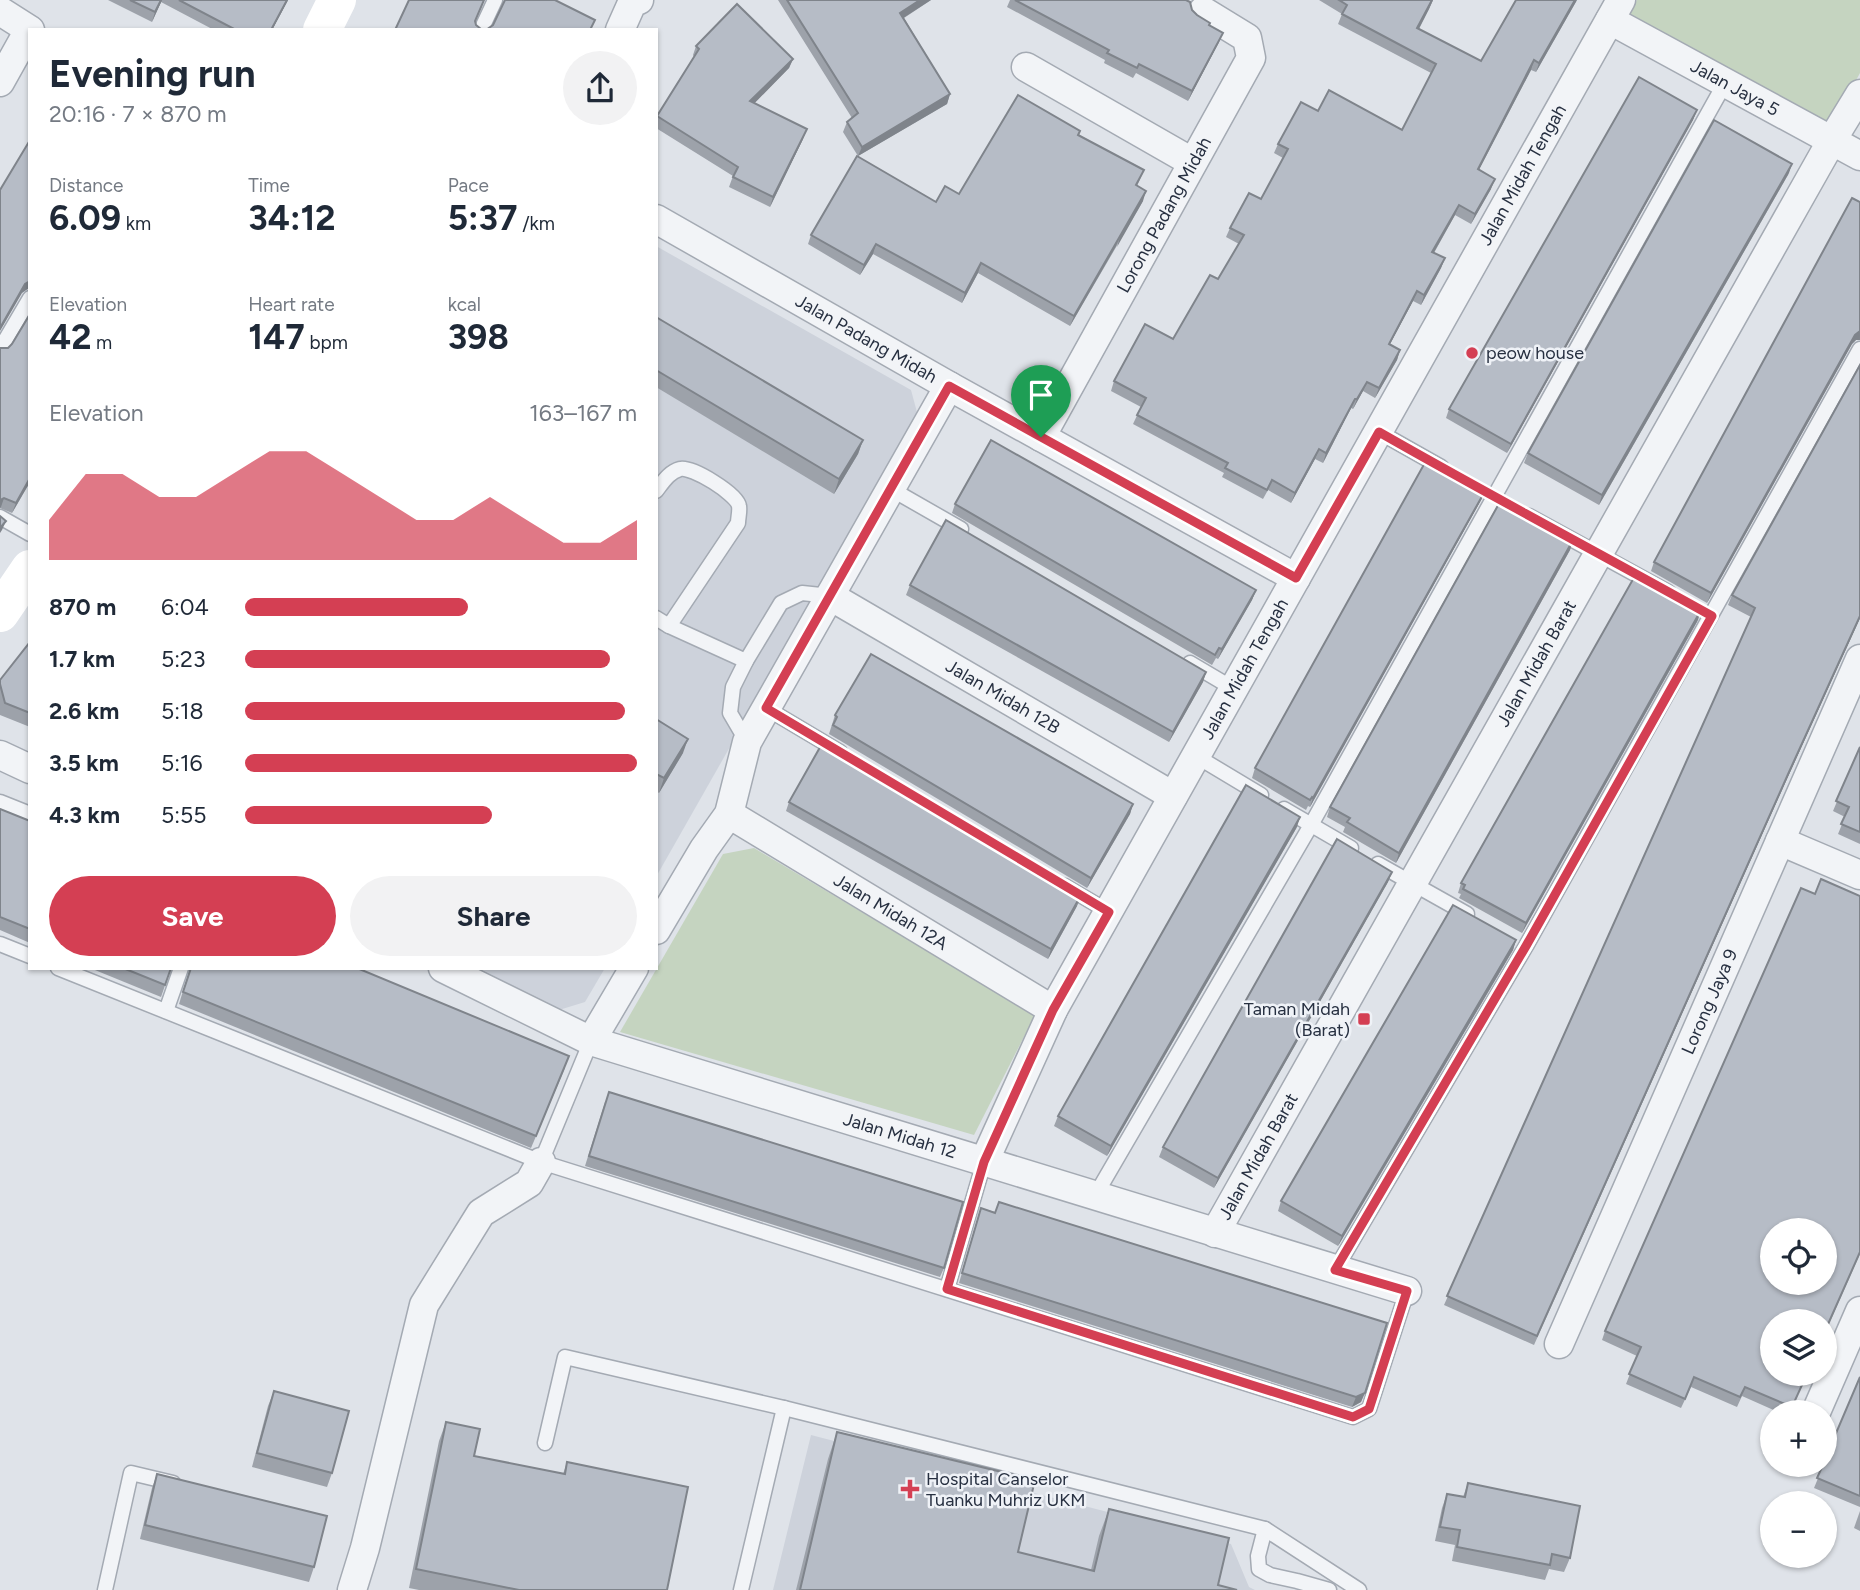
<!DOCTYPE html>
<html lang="en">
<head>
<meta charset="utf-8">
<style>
	body { margin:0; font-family:Figtree,sans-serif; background:#f2f2f3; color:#1f2937; height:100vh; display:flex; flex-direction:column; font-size:26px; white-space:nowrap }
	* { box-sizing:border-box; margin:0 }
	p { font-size:23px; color:#747a83 }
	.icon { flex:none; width:38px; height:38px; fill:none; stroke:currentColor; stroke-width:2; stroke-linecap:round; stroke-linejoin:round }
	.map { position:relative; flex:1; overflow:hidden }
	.sheet { position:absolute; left:28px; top:28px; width:630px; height:942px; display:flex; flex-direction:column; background:#fff; border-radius:0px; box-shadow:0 2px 5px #0004 }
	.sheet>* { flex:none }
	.buttons { position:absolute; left:1760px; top:1218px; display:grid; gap:14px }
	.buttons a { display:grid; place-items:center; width:77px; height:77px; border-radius:50%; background:#fff; box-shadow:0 2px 5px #0004; font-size:35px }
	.pin { position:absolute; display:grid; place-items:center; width:60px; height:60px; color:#fff; margin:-72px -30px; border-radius:50% 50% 50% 0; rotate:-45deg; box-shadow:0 0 7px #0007 }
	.pin .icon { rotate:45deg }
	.round { display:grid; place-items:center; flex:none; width:74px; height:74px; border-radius:37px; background:#f2f2f3 }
	.overview { display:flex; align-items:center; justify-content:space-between; height:119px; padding:0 21px }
	h1 { font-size:38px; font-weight:700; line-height:52px }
	.stats { display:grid; grid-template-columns:repeat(3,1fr); gap:10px; height:119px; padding:7px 21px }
	.stats div { display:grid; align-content:center }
	.stats b { font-size:35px; font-weight:700 }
	.stats small { font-size:19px; font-weight:400 }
	.stats p { font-size:19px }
	.chart { height:196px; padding:14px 21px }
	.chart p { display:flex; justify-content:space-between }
	.chart svg { width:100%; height:126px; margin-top:7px; fill:#d43f53; opacity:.7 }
	.action { display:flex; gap:14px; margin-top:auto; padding:14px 21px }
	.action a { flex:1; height:80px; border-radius:42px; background:#d43f53; color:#fff; font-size:28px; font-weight:700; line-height:80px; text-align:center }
	.action a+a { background:#f2f2f3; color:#1f2937 }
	ul { padding:0 21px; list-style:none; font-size:23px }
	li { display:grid; grid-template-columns:112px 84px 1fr; align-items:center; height:52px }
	li i { height:18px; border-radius:9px; background:#d43f53 }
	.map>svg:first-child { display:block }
</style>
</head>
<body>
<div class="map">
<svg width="1860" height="1590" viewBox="0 0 1860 1590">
	<rect width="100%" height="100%" fill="#dfe3e9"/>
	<g fill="#cdd2db">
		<path d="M656,246L911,390L918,416L656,877Z"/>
		<path d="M479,968H605L585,1002L559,1010Z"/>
		<path d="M811,1435L1231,1544L1249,1587L1255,1590H773Z"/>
	</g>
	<g fill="#c5d4c0">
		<path d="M1637,0H1860V73L1830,128L1627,19Z"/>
		<path d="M754,848L1035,1015L974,1135L620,1032L723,854Z"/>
	</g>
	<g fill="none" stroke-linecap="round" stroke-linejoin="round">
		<defs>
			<g id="lane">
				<path d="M481,30L495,0"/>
				<path d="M0,349L30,298"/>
				<path d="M1379,432L1441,467"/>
				<path d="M891,489L961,529"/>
				<path d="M656,491C663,482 669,472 680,469C692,466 737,494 739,506C740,511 738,518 738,523L669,626"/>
				<path d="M1529,516L1668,592"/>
				<path d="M0,517L30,534"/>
				<path d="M656,618L669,626L746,661"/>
				<path d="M1190,663L1234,689"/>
				<path d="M766,708L840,752"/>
				<path d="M747,742L730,713L733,687L746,661L781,603L802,593L830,596"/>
				<path d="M1196,756L1261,795"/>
				<path d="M0,802L30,814"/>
				<path d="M1284,809L1351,848"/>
				<path d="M1378,864L1467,914"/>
				<path d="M1065,886L1109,912"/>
				<path d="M0,944L30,956"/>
				<path d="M58,968L541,1162L1353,1417L1369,1409L1407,1291"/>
				<path d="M166,1011L181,968"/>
				<path d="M541,1162L591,1041"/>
				<path d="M1095,1196L1311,825L1725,83"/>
				<path d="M1335,1270L1526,946L1860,349"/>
				<path d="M947,1289L984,1162"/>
				<path d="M545,1443L565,1357L784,1408"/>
				<path d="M1265,1529L1258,1556L1259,1569L1270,1575L1297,1581L1329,1590"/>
				<path d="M105,1590L131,1473L173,1483"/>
				<path d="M741,1590L784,1408L1265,1529L1359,1590"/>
			</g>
			<g id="street">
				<path d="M0,11L30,30"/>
				<path id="s1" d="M1610,20L1860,156"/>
				<path d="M620,30L632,3L639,0"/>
				<path d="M1026,67L1192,162"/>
				<path d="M0,82L29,30"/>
				<path id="s2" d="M656,219L949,386L1296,578"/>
				<path id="s3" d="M1041,437L1251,58L1247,38L1203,11"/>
				<path id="s4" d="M830,596L1173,796"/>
				<path d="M0,755L30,769"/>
				<path id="s5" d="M729,814L1053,1010"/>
				<path d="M1780,841L1860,875"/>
				<path d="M656,930L704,849L729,814L747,742L949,386"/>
				<path id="s6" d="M443,968L591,1041L1407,1291"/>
				<path d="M591,1041L634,968"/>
				<path id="s7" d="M984,1162L1053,1010L1621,0"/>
				<path id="s8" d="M1215,1233L1832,140L1860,94"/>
				<path id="s9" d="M1559,1344L1860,659"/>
				<path d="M1816,1412L1860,1311"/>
				<path d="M352,1590L365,1548L424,1305L481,1213L529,1183L541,1162"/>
			</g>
		</defs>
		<use href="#lane" stroke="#a4aab3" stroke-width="17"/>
		<use href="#street" stroke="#a4aab3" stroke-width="31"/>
		<use href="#lane" stroke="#f2f4f7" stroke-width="14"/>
		<use href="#street" stroke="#f2f4f7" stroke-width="28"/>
		<g stroke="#fff" stroke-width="38">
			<path d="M322,30L337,0"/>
			<path d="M0,613L30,569"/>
		</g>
	</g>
	<g fill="#9da2aa">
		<path d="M108,0H288L272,30H214L161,2L152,22Z"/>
		<path d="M778,0H931L904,18L950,94L947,104L858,156L843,132L847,122L852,118Z"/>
		<path d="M1010,0H1186L1192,10L1209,25L1219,42L1188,101L1136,73L1133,78L1104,63L1105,60L1007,7Z"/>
		<path d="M1319,0H1433L1429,9L1419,29L1481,61L1577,0L1536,72L1531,70L1479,170L1491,189L1471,224L1455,215L1434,253L1445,258L1441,268L1421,305L1413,301L1390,344L1400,350L1397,360L1375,398L1363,391L1353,409L1351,408L1323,463L1315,459L1291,503L1268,490L1263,499L1222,477L1224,473L1133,424L1141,407L1111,391L1114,381L1173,339L1218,279L1239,244L1226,237L1230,228L1261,199L1283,158L1274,153L1278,144L1318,111L1402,130L1431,73L1338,24L1342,14Z"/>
		<path d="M696,46L793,59L789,68L754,103L803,139L770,207L729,187L733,176L656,128L657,116L694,57L693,55Z"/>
		<path d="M1697,110L1693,120L1507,453L1446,418L1449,409Z"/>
		<path d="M1079,135L1144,170L1137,186L1143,201L1070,326L978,273L962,303L873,254L860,275L808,244L811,235L936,202L959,194Z"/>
		<path d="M1789,173L1599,505L1524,463L1528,453Z"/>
		<path d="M1860,202L1856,340L1852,344L1707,603L1651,571L1654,562Z"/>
		<path d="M656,317L863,440L858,454L834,494L656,387Z"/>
		<path d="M0,348L30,482L12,513L0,508Z"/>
		<path d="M1860,365V618L1786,781L1534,1345L1444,1305L1751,617L1728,605L1732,595Z"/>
		<path d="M1485,491L1481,500L1310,807L1308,806L1306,810L1252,778L1255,768Z"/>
		<path d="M955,504L1256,590L1252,600L1218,659L1216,658L1212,665L952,513Z"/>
		<path d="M1573,540L1570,550L1396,863L1343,832L1345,827L1327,817L1330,807Z"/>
		<path d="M910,585L1206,672L1203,682L1169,742L906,595Z"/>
		<path d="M1698,620L1522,933L1459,898L1461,894L1458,893L1461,883Z"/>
		<path d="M30,642V727L0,715V680Z"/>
		<path d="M835,715L1133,804L1130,814L1087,888L829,734Z"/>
		<path d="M656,719L683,753L659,793L656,791Z"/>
		<path d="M1860,747V844L1838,834L1845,817L1833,811Z"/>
		<path d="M789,802L1077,906L1048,959L786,811Z"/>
		<path d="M0,809L30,821V943L0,930Z"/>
		<path d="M1297,827L1107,1156L1054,1126L1058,1116Z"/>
		<path d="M1392,872L1388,882L1214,1188L1159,1157L1163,1147Z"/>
		<path d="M1815,894L1860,896V1254L1825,1333V1321L1773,1374H1807L1790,1412H1778L1742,1396L1737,1407L1691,1387L1681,1408L1626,1384L1637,1356L1602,1340L1605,1331Z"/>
		<path d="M1516,940L1513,950L1338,1246L1278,1211L1281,1201Z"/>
		<path d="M90,968H171L161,997Z"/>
		<path d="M190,968H357L565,1068L531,1148L179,1004Z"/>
		<path d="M605,1102L944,1268L940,1277L585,1166Z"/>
		<path d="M981,1208L1387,1323L1361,1402L1352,1407L959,1283Z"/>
		<path d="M1860,1377V1507L1814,1488Z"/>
		<path d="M274,1391L332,1473L327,1487L252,1467L268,1406Z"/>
		<path d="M446,1422L474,1456L563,1474L567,1462L667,1590H419L409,1588L439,1441Z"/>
		<path d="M837,1432L1018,1552L1091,1570L1099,1536L1109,1509L1218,1585L1237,1590H796L828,1459Z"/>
		<path d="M157,1474L314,1567L309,1582L140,1539L152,1488Z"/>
		<path d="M1468,1483L1570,1558L1564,1572L1549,1569L1545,1580L1452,1561L1455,1545L1435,1541L1442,1508L1447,1494L1463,1497Z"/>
		<path d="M1860,1511V1531L1854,1528Z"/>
	</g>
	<g fill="#7f848b">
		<path d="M161,0H162L152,22L155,12Z"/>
		<path d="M287,0H288L272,30H271Z"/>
		<path d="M920,0H931L897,22L900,13Z"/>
		<path d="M1433,0L1429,9L1414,38L1417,28Z"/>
		<path d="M1575,0H1577L1536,72L1539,63Z"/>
		<path d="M1223,33L1219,42L1188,101L1192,91Z"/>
		<path d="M793,59L789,68L747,111L750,101Z"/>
		<path d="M1534,60L1531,70L1474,179L1478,169Z"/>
		<path d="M950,94L947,104L858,156L862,147Z"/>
		<path d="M1697,110L1693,120L1507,453L1511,444Z"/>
		<path d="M807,129L803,139L770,207L773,197Z"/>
		<path d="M1792,164L1789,173L1599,505L1602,495Z"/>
		<path d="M1495,179L1491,189L1471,224L1475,214Z"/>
		<path d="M1146,191L1143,201L1117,247L1120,237Z"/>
		<path d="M1459,205L1455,215L1429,261L1432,252Z"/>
		<path d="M1119,236L1116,246L1070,326L1074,316Z"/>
		<path d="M876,244L873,254L860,275L864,265Z"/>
		<path d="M1445,258L1441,268L1421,305L1424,295Z"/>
		<path d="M981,263L978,273L962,303L965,293Z"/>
		<path d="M30,281L29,288L22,293L0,331V328L25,284Z"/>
		<path d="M1417,291L1413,301L1385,353L1389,344Z"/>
		<path d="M1860,331V340H1856L1852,344L1707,603L1711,593L1855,335Z"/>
		<path d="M1400,350L1397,360L1375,398L1379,388Z"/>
		<path d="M1367,382L1363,391L1353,409L1357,399Z"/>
		<path d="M1355,399L1351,408L1323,463L1326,453Z"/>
		<path d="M863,440L858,454L834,494L839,479Z"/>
		<path d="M1319,449L1315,459L1291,503L1295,493Z"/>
		<path d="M30,478V482L12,513L16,503Z"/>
		<path d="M1485,491L1481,500L1310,807L1313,798Z"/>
		<path d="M4,498L1,507L0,508V500Z"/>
		<path d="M6,521L2,530L0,533V528Z"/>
		<path d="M1573,540L1570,550L1396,863L1399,853Z"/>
		<path d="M1256,590L1252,600L1218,659L1222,649Z"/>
		<path d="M1701,610L1698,620L1522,933L1526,923Z"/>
		<path d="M1860,616V618L1786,781L1534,1345L1789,772Z"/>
		<path d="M1206,672L1203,682L1169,742L1173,732Z"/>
		<path d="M688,739L683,753L659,793L664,778Z"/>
		<path d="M1133,804L1130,814L1087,888L1091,878Z"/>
		<path d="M1300,817L1297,827L1107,1156L1111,1146Z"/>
		<path d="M1392,872L1388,882L1214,1188L1218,1178Z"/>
		<path d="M1081,897L1077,906L1048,959L1051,949Z"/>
		<path d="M1516,940L1513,950L1338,1246L1342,1236Z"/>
		<path d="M1365,1393L1361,1402L1352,1407L1356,1397Z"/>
	</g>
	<g fill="#b6bcc6" stroke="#7f848b" stroke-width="2" fill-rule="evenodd">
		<path d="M130,0H161L155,12Z"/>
		<path d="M179,0H287L271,30H236Z"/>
		<path d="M409,0H484L475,21L476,25L481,29L485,30H395Z"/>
		<path d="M505,0H555L595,20L590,30H486L493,25Z"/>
		<path d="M787,0H920L900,13L950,94L862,147L847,122L858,113Z"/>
		<path d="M1015,0H1186L1190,2L1192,10L1197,15L1210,23L1209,25L1223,33L1192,91L1139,64L1137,68L1107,53L1109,50Z"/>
		<path d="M1339,0H1432L1417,28L1481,61L1516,0H1575L1539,63L1534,60L1478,169L1495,179L1475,214L1459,205L1432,252L1445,258L1424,295L1417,291L1389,344L1400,350L1379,388L1367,382L1357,399H1355L1326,453L1319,449L1295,493L1272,480L1267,490L1225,468L1228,463L1137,415L1146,398L1114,381L1145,324L1173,339L1210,275L1218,279L1244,235L1230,228L1249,193L1261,199L1288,149L1278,144L1301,102L1318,111L1329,90L1402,130L1436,64L1342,14L1347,5Z"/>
		<path d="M737,4L793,59L750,101L807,129L773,197L733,177L738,167L657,116L699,49L696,46Z"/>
		<path d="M1639,77L1697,110L1511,444L1449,409Z"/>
		<path d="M1018,95L1080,131L1078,135L1144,170L1136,185L1146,191L1074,316L981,263L965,293L876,244L864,265L811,235L857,156L936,202L945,186L959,194Z"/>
		<path d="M1714,120L1792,164L1602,495L1528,453Z"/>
		<path d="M30,140V281L25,284L0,328V190Z"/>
		<path d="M1852,198L1860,202V331L1855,335L1711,593L1654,562Z"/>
		<path d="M30,314V478L16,503L4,498L0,500V348H8L12,344Z"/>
		<path d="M656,317L863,440L839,479L656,370Z"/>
		<path d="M1860,365V616L1789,772L1537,1336L1447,1296L1755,608L1732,595Z"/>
		<path d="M991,440L1256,590L1222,649L1219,648L1215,655L955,504Z"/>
		<path d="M1427,459L1485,491L1313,798L1312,797L1310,800L1255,768Z"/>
		<path d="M1501,500L1573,540L1399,853L1347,822L1350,818L1330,807Z"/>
		<path d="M0,516L6,521L0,528Z"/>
		<path d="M946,520L1206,672L1173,732L910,585Z"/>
		<path d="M1636,574L1701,610L1526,923L1463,889L1465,885L1461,883Z"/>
		<path d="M30,642V713L5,703L0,684V680Z"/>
		<path d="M871,654L1133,804L1091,878L833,725L837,717L835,715Z"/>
		<path d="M656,719L688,739L664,778L656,774Z"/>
		<path d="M823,742L1081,895L1051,949L789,802Z"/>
		<path d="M1860,747V832L1841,824L1849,807L1836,801Z"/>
		<path d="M1246,785L1300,817L1111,1146L1058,1116Z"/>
		<path d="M0,809L30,821V929L0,917Z"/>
		<path d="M1337,839L1392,872L1218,1178L1163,1147Z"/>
		<path d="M1821,879L1860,896V1252L1825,1331V1321H1773V1374H1807L1792,1407L1745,1387L1740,1397L1694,1377L1685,1399L1629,1374L1641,1347L1605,1331L1801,888L1815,894ZM1773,1230H1825V1283H1773Z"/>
		<path d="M1453,905L1516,940L1342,1236L1281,1201Z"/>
		<path d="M123,968H171L165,985Z"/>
		<path d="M191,968H357L569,1056L536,1136L183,992Z"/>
		<path d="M609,1092L963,1202L944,1268L589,1156Z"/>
		<path d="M999,1202L1387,1323L1365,1393L1356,1397L962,1273L981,1208L995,1213Z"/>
		<path d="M1860,1377V1496L1817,1478L1823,1465H1825V1459Z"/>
		<path d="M274,1391L349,1411L332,1473L257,1453Z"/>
		<path d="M446,1422L480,1429L474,1456L565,1474L567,1462L688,1487L667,1590H519L416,1569Z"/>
		<path d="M837,1432L1035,1480L1018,1552L1094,1571L1109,1509L1229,1538L1218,1585L1237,1590H800Z"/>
		<path d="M157,1474L327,1516L314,1567L145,1525Z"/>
		<path d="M1468,1483L1580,1506L1570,1558L1552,1554L1550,1565L1457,1547L1460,1530L1440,1527L1447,1494L1465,1497Z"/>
	</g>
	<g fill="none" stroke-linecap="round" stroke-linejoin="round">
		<defs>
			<path id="route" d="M949,386L1296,578L1379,432C1489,495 1601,554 1712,616L1526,946L1335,1270L1407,1291L1369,1409L1353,1417L947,1289L984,1162L1053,1010L1109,912L766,708Z"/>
		</defs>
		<use href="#route" stroke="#fff" stroke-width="14"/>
		<use href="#route" stroke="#d43f53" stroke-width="9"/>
	</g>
	<g fill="#d43f53" stroke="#eff2f7" stroke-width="2.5">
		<circle cx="1472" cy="353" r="7"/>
		<rect x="1357" y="1012" width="14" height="14" rx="3.5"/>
		<path d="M906.5 1478.5h7v7h7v7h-7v7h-7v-7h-7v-7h7z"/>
	</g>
	<g text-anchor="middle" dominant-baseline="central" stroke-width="5" stroke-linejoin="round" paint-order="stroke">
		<g font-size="18" fill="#273041" stroke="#eff2f7">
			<text stroke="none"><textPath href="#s1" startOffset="142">Jalan Jaya 5</textPath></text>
			<text stroke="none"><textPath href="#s7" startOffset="1125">Jalan Midah Tengah</textPath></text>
			<text stroke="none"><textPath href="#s3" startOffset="254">Lorong Padang Midah</textPath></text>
			<text stroke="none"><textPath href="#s2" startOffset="242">Jalan Padang Midah</textPath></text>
			<text stroke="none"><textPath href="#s8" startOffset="654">Jalan Midah Barat</textPath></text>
			<text stroke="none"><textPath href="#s7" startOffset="558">Jalan Midah Tengah</textPath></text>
			<text stroke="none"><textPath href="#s4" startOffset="200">Jalan Midah 12B</textPath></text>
			<text stroke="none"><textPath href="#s5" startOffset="189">Jalan Midah 12A</textPath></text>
			<text stroke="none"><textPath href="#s9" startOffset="374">Lorong Jaya 9</textPath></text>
			<text stroke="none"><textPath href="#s6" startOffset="488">Jalan Midah 12</textPath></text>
			<text stroke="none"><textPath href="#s8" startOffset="88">Jalan Midah Barat</textPath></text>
		</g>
		<g font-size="18" fill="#273041" stroke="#eff2f7" text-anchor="start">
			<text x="1486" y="353">peow house</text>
			<text x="1350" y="1009" text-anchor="end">Taman Midah<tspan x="1350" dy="21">(Barat)</tspan></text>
			<text x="926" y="1479">Hospital Canselor<tspan x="926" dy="21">Tuanku Muhriz UKM</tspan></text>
		</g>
	</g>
</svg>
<div class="buttons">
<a><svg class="icon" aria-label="locate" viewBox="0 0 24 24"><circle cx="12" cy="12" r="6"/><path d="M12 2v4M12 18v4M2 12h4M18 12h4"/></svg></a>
<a><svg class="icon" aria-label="layers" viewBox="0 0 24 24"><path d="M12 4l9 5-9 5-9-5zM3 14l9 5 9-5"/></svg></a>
<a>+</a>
<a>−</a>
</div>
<div class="pin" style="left:1041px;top:437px;background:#1e9e55"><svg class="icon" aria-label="arrive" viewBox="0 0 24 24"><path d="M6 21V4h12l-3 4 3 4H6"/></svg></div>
<section class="sheet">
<div class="overview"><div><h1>Evening run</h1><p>20:16 · 7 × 870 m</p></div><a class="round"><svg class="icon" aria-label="share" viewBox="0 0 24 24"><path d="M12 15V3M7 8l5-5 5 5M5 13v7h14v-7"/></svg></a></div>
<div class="stats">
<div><p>Distance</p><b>6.09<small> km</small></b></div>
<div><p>Time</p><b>34:12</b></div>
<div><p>Pace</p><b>5:37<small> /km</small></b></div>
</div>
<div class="stats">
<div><p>Elevation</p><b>42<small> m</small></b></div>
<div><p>Heart rate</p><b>147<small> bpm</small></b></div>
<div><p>kcal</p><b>398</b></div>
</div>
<div class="chart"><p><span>Elevation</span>163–167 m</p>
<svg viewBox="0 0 160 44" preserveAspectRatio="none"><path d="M0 44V30L10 14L20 14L30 22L40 22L50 14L60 6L70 6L80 14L90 22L100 30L110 30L120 22L130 30L140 38L150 38L160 30V44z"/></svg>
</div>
<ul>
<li><b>870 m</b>6:04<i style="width:57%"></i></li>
<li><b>1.7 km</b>5:23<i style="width:93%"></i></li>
<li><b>2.6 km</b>5:18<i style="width:97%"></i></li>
<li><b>3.5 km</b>5:16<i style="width:100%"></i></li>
<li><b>4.3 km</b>5:55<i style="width:63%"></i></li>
</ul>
<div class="action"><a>Save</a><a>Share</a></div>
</section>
</div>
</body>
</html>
